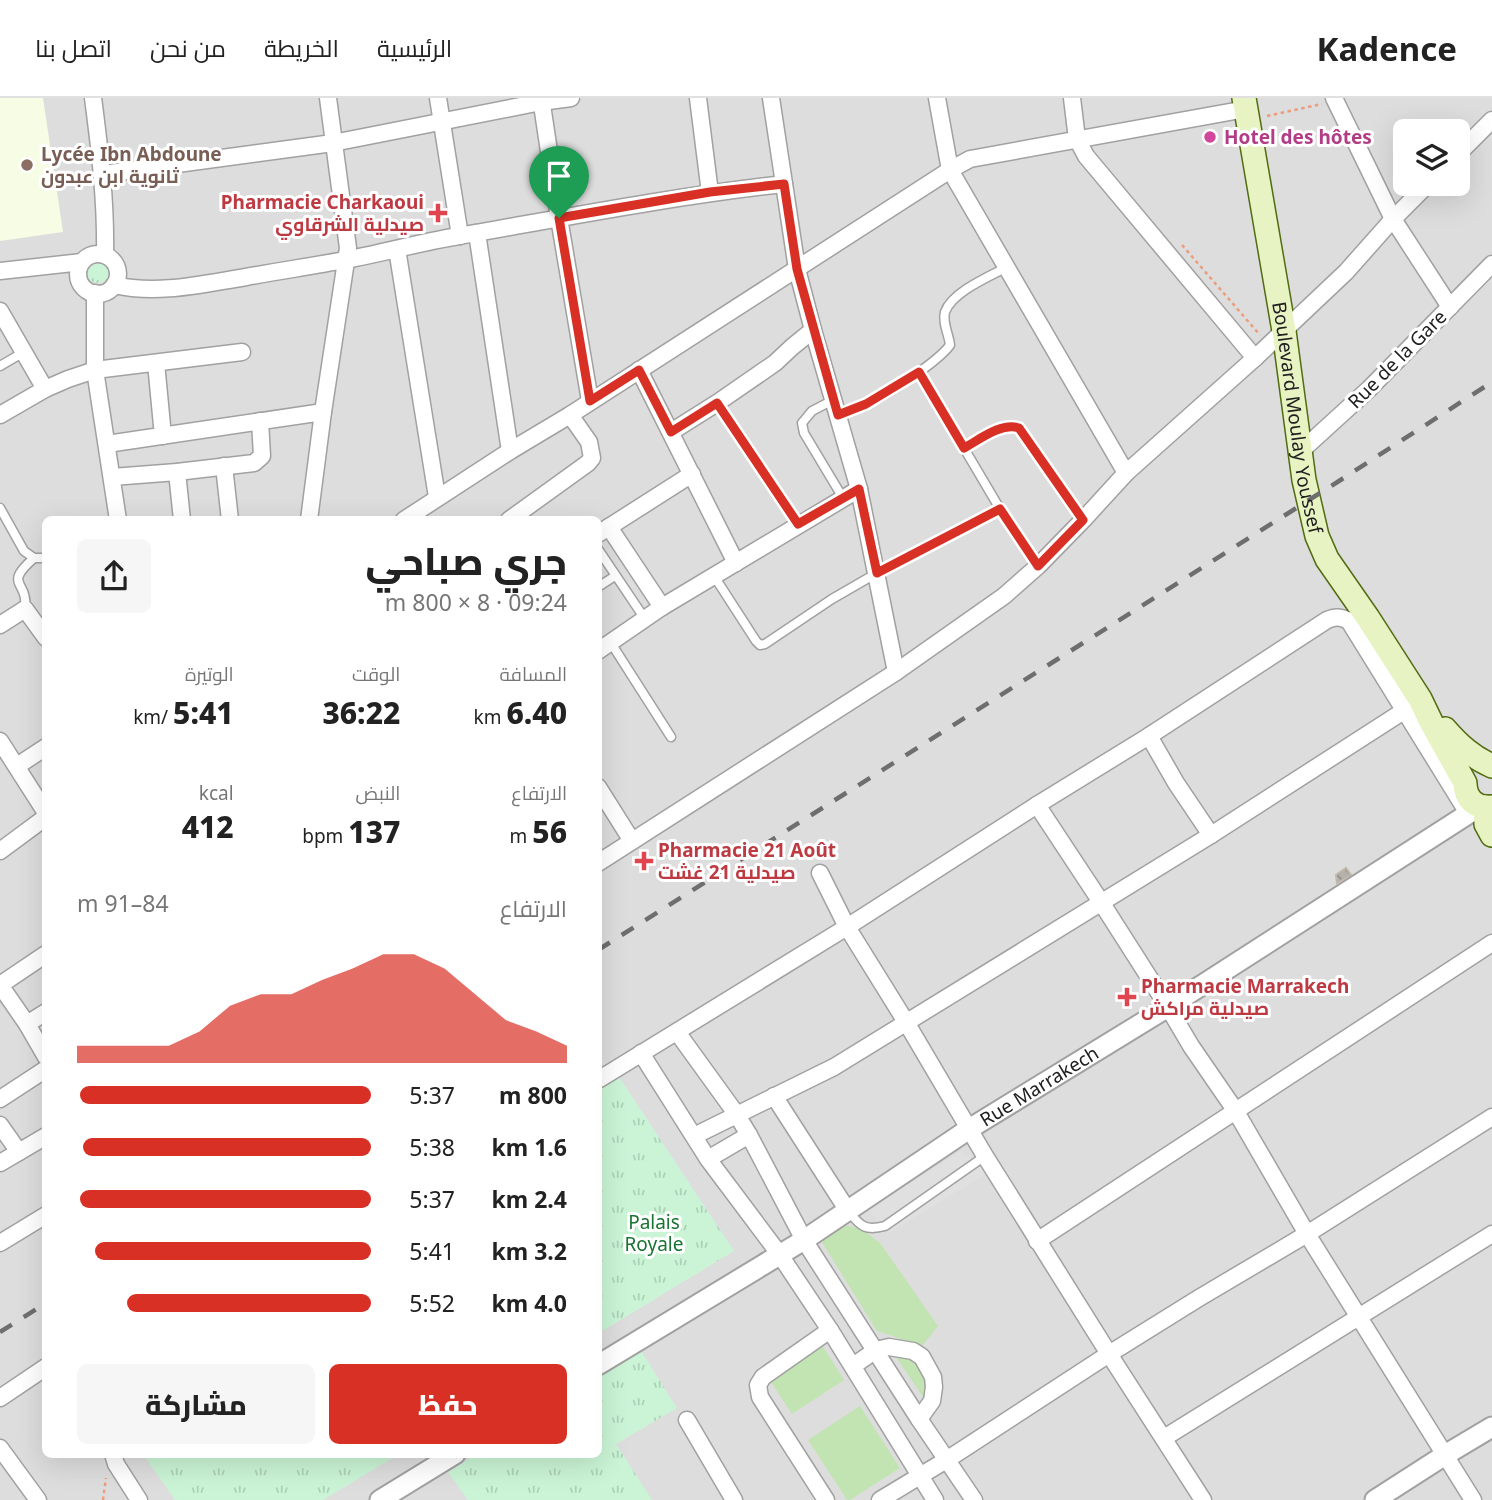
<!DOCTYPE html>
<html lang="ar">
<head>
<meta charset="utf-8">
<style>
	body { margin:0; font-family:"Noto Sans",Cairo,sans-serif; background:#f6f6f6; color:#222; direction:rtl; height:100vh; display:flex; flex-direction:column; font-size:26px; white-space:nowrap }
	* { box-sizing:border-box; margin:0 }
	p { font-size:23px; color:#767676 }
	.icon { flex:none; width:38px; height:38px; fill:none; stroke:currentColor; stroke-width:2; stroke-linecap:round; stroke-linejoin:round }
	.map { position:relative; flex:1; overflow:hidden; direction:ltr }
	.details { position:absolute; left:42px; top:418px; width:560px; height:942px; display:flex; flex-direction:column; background:#fff; border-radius:10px; box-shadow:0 7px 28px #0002; direction:rtl }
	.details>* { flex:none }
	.tools { position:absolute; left:1393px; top:21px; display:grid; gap:14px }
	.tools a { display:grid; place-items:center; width:77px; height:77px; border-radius:10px; background:#fff; box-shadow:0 7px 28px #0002; font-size:35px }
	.pin { position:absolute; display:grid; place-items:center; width:60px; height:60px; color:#fff; margin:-72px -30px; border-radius:50% 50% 50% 0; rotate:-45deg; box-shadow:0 0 7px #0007 }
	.pin .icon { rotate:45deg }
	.round { display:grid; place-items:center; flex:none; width:74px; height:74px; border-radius:10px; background:#f6f6f6 }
	.overview { display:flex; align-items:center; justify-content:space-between; height:119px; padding:0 35px }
	h1 { font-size:38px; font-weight:800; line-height:52px }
	.stats { display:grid; grid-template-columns:repeat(3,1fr); gap:10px; height:119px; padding:7px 35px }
	.stats div { display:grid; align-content:center }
	.stats b { font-size:30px; font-weight:800 }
	.stats small { font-size:19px; font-weight:400 }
	.stats p { font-size:19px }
	.chart { height:196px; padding:14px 35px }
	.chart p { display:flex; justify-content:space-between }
	.chart svg { width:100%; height:126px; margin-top:7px; fill:#d93025; opacity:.7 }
	.cta { display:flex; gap:14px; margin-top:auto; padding:14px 35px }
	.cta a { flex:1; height:80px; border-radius:10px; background:#d93025; color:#fff; font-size:28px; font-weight:800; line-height:80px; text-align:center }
	.cta a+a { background:#f6f6f6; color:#222 }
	ul { padding:0 35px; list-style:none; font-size:23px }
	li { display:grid; grid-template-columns:112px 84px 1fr; align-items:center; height:52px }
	li i { height:18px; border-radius:9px; background:#d93025 }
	header { display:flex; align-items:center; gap:42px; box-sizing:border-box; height:98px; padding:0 35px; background:#fff; border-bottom:2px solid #e0e0e0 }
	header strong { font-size:33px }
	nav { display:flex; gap:38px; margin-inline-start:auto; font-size:24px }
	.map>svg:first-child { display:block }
</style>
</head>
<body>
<header>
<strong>Kadence</strong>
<nav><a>الرئيسية</a><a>الخريطة</a><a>من نحن</a><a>اتصل بنا</a></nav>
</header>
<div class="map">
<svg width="1492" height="1402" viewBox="0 0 1492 1402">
	<defs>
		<pattern id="park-tufts" width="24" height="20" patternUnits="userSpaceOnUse" patternTransform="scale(1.75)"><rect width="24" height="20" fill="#caf4d5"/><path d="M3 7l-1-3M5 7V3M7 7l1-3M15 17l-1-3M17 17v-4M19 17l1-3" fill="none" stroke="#add1b7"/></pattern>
		<pattern id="building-cross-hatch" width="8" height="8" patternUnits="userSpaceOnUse" patternTransform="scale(1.75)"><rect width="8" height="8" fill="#b4b1aa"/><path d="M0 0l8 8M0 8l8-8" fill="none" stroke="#92908a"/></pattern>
	</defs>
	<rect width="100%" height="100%" fill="#efeee7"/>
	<path fill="#dedddd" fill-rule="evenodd" d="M0,0H1492V1402H0ZM1405,33H1458V86H1405ZM46,422H598V1356H46Z"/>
	<path fill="#f7fce4" d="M0,0H43L63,134L0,143Z"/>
	<g fill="#c2e4b3">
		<path d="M843,1127L862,1131L880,1145L938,1228L922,1248L877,1233L823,1146L822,1137Z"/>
		<path d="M822,1247L844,1282L792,1316L769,1281Z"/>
		<path d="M906,1258C924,1262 932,1284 923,1299L896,1259Z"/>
		<path d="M860,1308L900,1370L850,1402H847L808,1342Z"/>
	</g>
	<g fill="url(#park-tufts)">
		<circle cx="98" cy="174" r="11"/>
		<path d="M619,979L734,1153L599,1235V992Z"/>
		<path d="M641,1253L677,1310L616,1346L652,1402H468L448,1374L476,1356H598L599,1280Z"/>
		<path d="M143,1356H399L323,1402H175Z"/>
	</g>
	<path fill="#e0e0e0" d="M960,1054L991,1073L887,1136L869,1111Z"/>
	<path fill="url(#building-cross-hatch)" stroke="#bfb8ab" stroke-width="2" d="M1346,770L1351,777L1337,785L1336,777Z"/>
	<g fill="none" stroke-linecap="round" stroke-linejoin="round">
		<defs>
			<g id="service">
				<path d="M0,268L24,254"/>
				<path d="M919,274L1000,411L1038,468"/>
				<path d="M833,302L812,313L802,325L804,335L843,400"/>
				<path d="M717,305L798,426"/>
				<path d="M838,317C846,314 855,311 864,307C884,299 938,264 950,247C949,237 942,224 945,214C952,194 990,178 1007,169"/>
				<path d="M964,350C979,342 1001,324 1019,330L1083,422"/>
				<path d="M0,410L24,453L34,460H46"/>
				<path d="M598,451L645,521"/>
				<path d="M714,478L756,543L760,547L765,546L832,501L877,475L1000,411"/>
				<path d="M598,489L615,478"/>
				<path d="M25,511C29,482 2,488 34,460"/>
				<path d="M611,545L671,639"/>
				<path d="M849,1114C861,1129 866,1133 885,1128L985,1058"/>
			</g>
			<g id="minor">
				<path d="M93,0C100,53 106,104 105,157"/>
				<path d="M438,0L460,138"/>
				<path d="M541,0L559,120L590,303"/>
				<path d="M698,0L710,95"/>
				<path d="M771,0L797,171L813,232L859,391L896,574"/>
				<path d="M1072,0L1077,41L1086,58L1255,260"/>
				<path d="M1334,0L1393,121L1450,209"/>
				<path d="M1458,56L1492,22"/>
				<path d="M103,76L333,45L541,4L571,0"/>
				<path d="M477,135L510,353"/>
				<path d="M397,151L437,399"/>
				<circle cx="98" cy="176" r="20"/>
				<path d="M0,173L82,164"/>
				<path d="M114,187C158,197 202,186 246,179C279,173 312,168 345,162C383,155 421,144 459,138C567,119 675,98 784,86"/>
				<path d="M95,195V272L118,422"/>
				<path d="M0,213L45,291"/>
				<path d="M156,265L163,338"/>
				<path d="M639,272L736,465"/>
				<path d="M0,317L45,291L68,281L95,272L242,254"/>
				<path d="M671,334L717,305L775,265L792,249L813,232"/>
				<path d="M107,346L323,314"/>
				<path d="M1301,353L1369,291L1492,166"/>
				<path d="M224,368L230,422"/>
				<path d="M177,374L182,422"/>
				<path d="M1126,375L950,72L970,61L1246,11"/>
				<path d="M112,379L177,374L254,365L262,358L260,323"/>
				<path d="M309,422L323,314L348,150L328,0"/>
				<path d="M404,422L510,353L570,317L950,72L937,0"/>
				<path d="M509,422L588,365L592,360L589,344L570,317"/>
				<path d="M609,429L662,509"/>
				<path d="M598,436L692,376"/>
				<path d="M0,527L25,511L46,540"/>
				<path d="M598,553L662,509L859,391"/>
				<path d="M1149,638L1176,685L1211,737"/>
				<path d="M0,643L46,715"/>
				<path d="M17,668L46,649"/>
				<path d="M598,689L632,743"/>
				<path d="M1037,707L1101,804L1168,909L1191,948L1235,1012L1307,1136L1473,1402"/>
				<path d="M0,753L46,719"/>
				<path d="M598,765L896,574L1004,498L1038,468L1083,422L1126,375L1255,260L1346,174L1393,121L1428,86"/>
				<path d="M820,775L847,829L906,924L985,1058L1109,1256L1203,1402"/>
				<path d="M46,856L0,887L27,926L46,959"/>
				<path d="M27,926L46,914"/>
				<path d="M677,934L737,1017L749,1037L804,1142L919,1321L974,1402"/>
				<path d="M641,955L708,1061L780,1157L830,1232L935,1402"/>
				<path d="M598,982L847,829L1037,707L1149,638L1327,522C1336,518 1341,519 1349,523L1466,712"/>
				<path d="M774,998L848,1113"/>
				<path d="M0,1001L46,971"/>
				<path d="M0,1027L19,1054"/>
				<path d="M694,1038L834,969L1211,737L1413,607"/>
				<path d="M708,1061L749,1037"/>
				<path d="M0,1065L46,1038"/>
				<path d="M1037,1143L1492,845"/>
				<path d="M0,1145L46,1117"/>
				<path d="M853,1268L876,1252L889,1249L913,1253L922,1259L933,1279L934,1289L932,1303L919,1321"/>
				<path d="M0,1300L46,1269"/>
				<path d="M687,1322L734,1402"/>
				<path d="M1164,1340L1492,1136"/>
				<path d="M0,1350L38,1402"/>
				<path d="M113,1356L116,1366L139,1402"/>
				<path d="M826,1402L760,1299L758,1287L763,1279L830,1232"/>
				<path d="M880,1402L948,1361L1109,1256L1199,1200L1307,1136L1492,1019"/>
			</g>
			<g id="tertiary">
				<path id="s1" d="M598,1267L804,1142L969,1031L1168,909L1468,716L1477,707"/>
				<path d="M380,1402L455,1356"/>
				<path d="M1375,1402L1445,1357L1492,1329"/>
			</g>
			<g id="secondary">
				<path id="s2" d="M1244,0L1284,233L1304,382L1317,438L1327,461L1368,520L1420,601L1432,626L1465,685C1465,701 1476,711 1492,709"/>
				<path d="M1445,631C1459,647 1472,659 1492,668"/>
				<path d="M1485,709L1486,726L1492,737"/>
			</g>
		</defs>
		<use href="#service" stroke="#a1a1a1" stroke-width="11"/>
		<use href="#minor" stroke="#a1a1a1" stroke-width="19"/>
		<use href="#tertiary" stroke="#a1a1a1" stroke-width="23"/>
		<use href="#secondary" stroke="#516c11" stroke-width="26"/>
		<g stroke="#eb9d7d" stroke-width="2.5" stroke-dasharray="3.5 3.5" stroke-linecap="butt">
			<path d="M1267,18L1322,6"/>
			<path d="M1182,147L1260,237"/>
			<path d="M103,1402L106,1380"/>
		</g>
		<use href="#service" stroke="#fff" stroke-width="8"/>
		<use href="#minor" stroke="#fff" stroke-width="16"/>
		<use href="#tertiary" stroke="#fff" stroke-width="19"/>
		<use href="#secondary" stroke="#e7f3c2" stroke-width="23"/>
		<g stroke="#6e6e6e" stroke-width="4.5" stroke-dasharray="14 14" stroke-linecap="butt">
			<path d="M598,852L1339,383L1492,284"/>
			<path d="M0,1234L46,1205"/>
		</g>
	</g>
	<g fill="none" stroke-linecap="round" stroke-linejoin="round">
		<defs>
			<path id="route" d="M784,86L797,171L838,317L866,306L919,274L964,350C979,342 1001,324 1019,330L1083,422L1038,468L1000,411L877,475L859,391L798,426L717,305L671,334L639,272L590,303L559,120L710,94Z"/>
		</defs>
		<use href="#route" stroke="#fff" stroke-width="14"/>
		<use href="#route" stroke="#d93025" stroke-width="9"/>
	</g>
	<circle fill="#d1479c" stroke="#fff" stroke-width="2.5" cx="1210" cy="39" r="7"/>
	<circle fill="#8d6e63" stroke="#fff" stroke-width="2.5" cx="27" cy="67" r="7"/>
	<g fill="#e0444e" stroke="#fff" stroke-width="2.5">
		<path d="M434.5 104.5h7v7h7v7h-7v7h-7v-7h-7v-7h7z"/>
		<path d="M640.5 752.5h7v7h7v7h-7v7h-7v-7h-7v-7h7z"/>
		<path d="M1123.5 888.5h7v7h7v7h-7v7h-7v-7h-7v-7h7z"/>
	</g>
	<g text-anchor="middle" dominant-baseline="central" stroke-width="6" stroke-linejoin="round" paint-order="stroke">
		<g font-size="19" font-weight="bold" fill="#b23c85" stroke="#fff" text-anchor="start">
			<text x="1224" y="39">Hotel des hôtes</text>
		</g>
		<g font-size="19" font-weight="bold" fill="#785e54" stroke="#fff" text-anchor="start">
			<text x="41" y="56">Lycée Ibn Abdoune<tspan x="41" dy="22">ثانوية ابن عبدون</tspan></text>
		</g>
		<g font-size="19" font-weight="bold" fill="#be3a42" stroke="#fff" text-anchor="start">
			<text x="424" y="104" text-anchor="end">Pharmacie Charkaoui<tspan x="424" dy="22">صيدلية الشرقاوي</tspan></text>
			<text x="658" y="752">Pharmacie 21 Août<tspan x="658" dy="22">صيدلية 21 غشت</tspan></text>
			<text x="1141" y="888">Pharmacie Marrakech<tspan x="1141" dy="22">صيدلية مراكش</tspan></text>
		</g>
		<g font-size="19" fill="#202020" stroke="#fff">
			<text transform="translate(1397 261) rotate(-45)">Rue de la Gare</text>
			<text stroke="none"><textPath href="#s2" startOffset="324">Boulevard Moulay Youssef</textPath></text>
			<text stroke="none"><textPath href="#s1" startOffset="522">Rue Marrakech</textPath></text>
		</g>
		<g font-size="19" fill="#187431" stroke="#fff">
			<text x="654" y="1124">Palais<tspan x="654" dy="22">Royale</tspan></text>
		</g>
	</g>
</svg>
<div class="tools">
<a><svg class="icon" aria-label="layers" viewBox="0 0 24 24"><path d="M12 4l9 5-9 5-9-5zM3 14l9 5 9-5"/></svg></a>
</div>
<div class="pin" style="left:559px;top:120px;background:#1e9e55"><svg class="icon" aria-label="arrive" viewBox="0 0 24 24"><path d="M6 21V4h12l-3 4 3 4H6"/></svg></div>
<section class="details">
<div class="overview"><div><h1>جري صباحي</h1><p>09:24 · 8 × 800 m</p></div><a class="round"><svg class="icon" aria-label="share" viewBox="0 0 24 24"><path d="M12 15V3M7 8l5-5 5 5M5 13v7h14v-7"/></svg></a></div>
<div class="stats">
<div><p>المسافة</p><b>6.40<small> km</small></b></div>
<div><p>الوقت</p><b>36:22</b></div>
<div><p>الوتيرة</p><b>5:41<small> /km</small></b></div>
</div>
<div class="stats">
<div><p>الارتفاع</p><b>56<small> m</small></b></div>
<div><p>النبض</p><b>137<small> bpm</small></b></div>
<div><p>kcal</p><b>412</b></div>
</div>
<div class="chart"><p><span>الارتفاع</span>84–91 m</p>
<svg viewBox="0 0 160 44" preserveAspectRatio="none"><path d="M0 44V38L10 38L20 38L30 38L40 33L50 24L60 20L70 20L80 15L90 11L100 6L110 6L120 11L130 20L140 29L150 33L160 38V44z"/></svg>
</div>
<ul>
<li><b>800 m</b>5:37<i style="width:99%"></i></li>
<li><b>1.6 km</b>5:38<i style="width:98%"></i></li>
<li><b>2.4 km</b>5:37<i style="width:99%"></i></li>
<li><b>3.2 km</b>5:41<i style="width:94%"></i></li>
<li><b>4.0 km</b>5:52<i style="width:83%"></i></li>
</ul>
<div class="cta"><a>حفظ</a><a>مشاركة</a></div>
</section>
</div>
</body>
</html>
